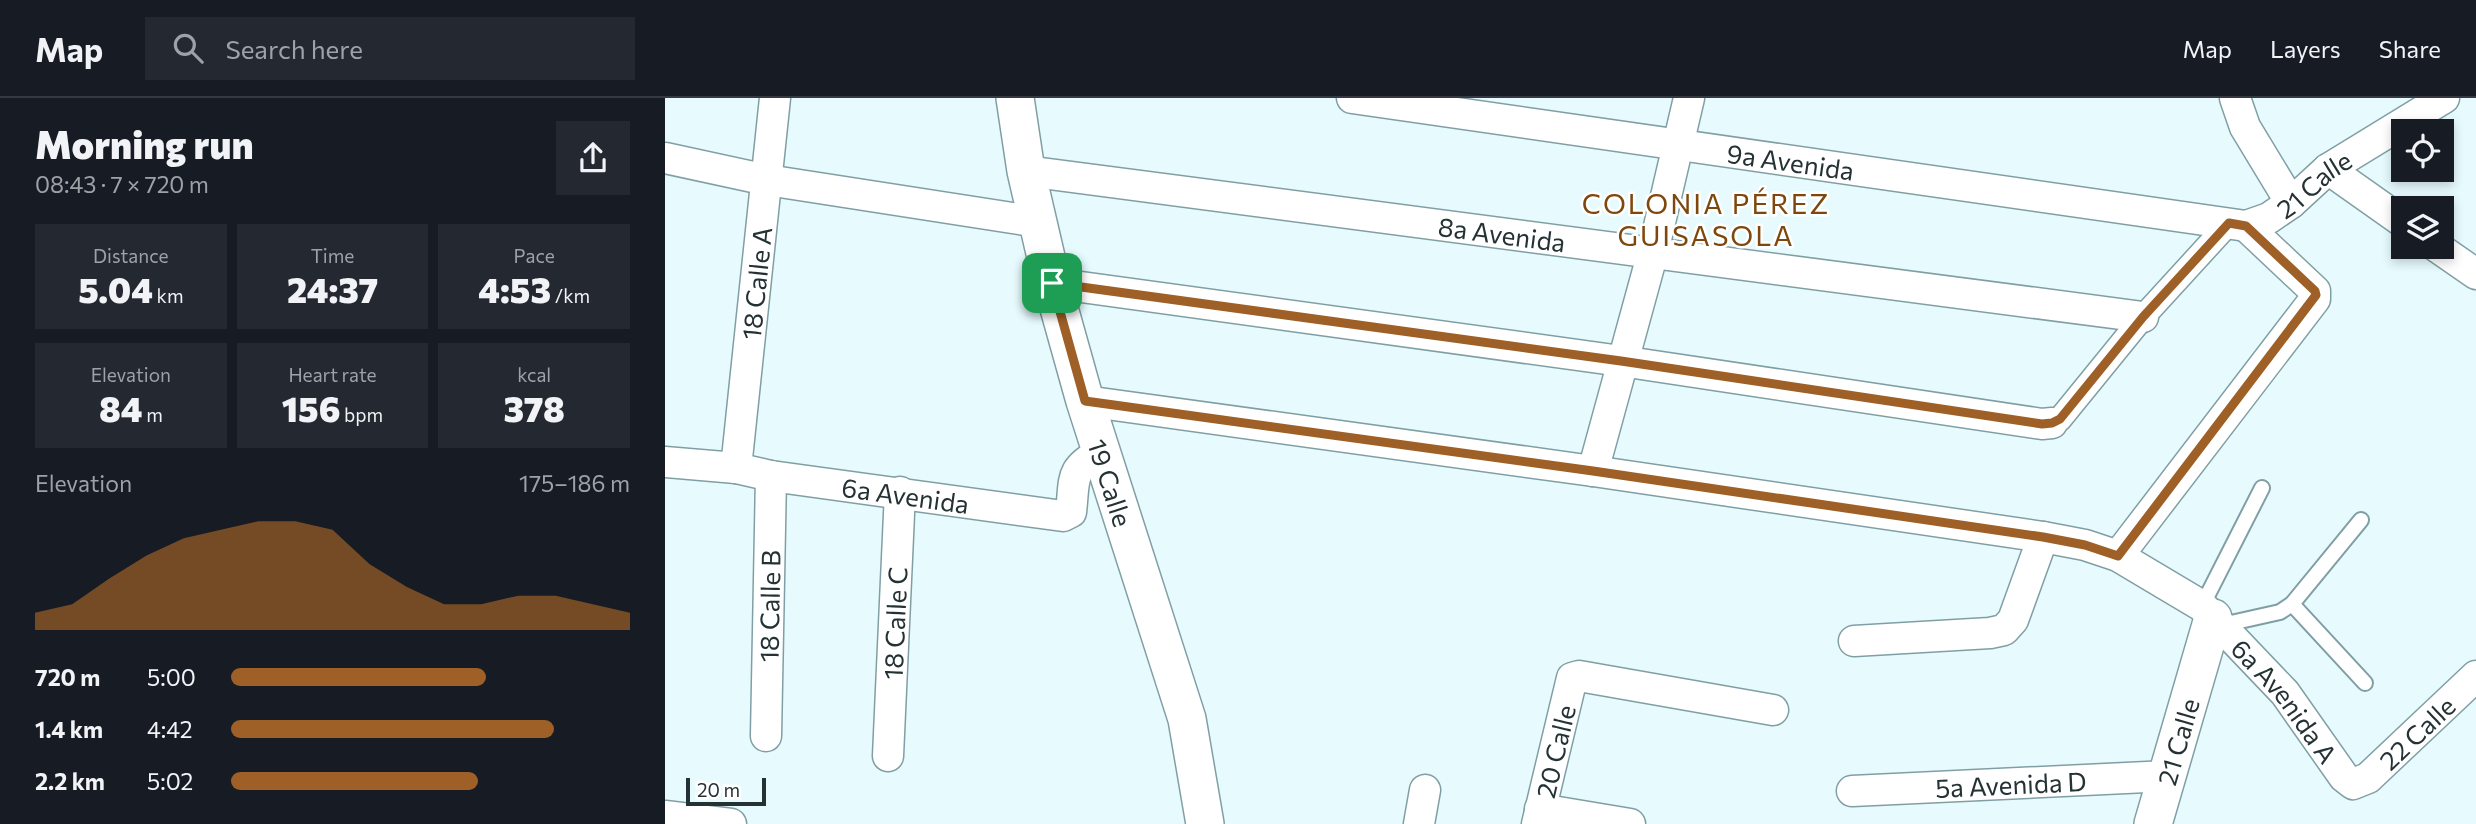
<!DOCTYPE html>
<html lang="en">
<head>
<meta charset="utf-8">
<style>
	body { margin:0; font-family:Commissioner,sans-serif; background:#242831; color:#f1f3f6; height:100vh; display:flex; flex-direction:column; font-size:26px; white-space:nowrap }
	* { box-sizing:border-box; margin:0 }
	p { font-size:23px; color:#9ea1a6 }
	.icon { flex:none; width:38px; height:38px; fill:none; stroke:currentColor; stroke-width:2; stroke-linecap:round; stroke-linejoin:round }
	.map { position:relative; flex:1; overflow:hidden }
	.drawer { display:flex; flex-direction:column; background:#171b24; width:665px }
	.drawer>* { flex:none }
	.buttons { position:absolute; left:1726px; top:21px; display:grid; gap:14px }
	.buttons a { display:grid; place-items:center; width:63px; height:63px; border-radius:0px; background:#171b24; box-shadow:0 4px 10px #0003; font-size:35px }
	.scale { position:absolute; left:21px; bottom:18px; width:80px; box-sizing:border-box; padding-left:7px; border:4px solid #253234; border-top:0; font-size:19px; line-height:24px; white-space:nowrap; color:#253234; -webkit-text-stroke:5px #fff; paint-order:stroke }
	.pin { position:absolute; display:grid; place-items:center; width:60px; height:60px; color:#fff; margin:-30px; border-radius:14px; box-shadow:0 4px 10px #0006 }
	.round { display:grid; place-items:center; flex:none; width:74px; height:74px; border-radius:0px; background:#242831 }
	.head { display:flex; align-items:center; justify-content:space-between; height:119px; padding:0 35px }
	h1 { font-size:38px; font-weight:800; line-height:52px }
	.figures { display:grid; grid-template-columns:repeat(3,1fr); gap:10px; height:119px; padding:7px 35px }
	.figures div { display:grid; align-content:center; border-radius:0px; background:#242831; text-align:center }
	.figures b { font-size:35px; font-weight:800 }
	.figures small { font-size:19px; font-weight:400 }
	.figures p { font-size:19px }
	.chart { height:196px; padding:14px 35px }
	.chart p { display:flex; justify-content:space-between }
	.chart svg { width:100%; height:126px; margin-top:7px; fill:#9e6026; opacity:.7 }
	ul { padding:0 35px; list-style:none; font-size:23px }
	li { display:grid; grid-template-columns:112px 84px 1fr; align-items:center; height:52px }
	li i { height:18px; border-radius:9px; background:#9e6026 }
	header { display:flex; align-items:center; gap:42px; box-sizing:border-box; height:98px; padding:0 35px; background:#171b24; border-bottom:2px solid #363941 }
	header strong { font-size:33px }
	nav { display:flex; gap:38px; margin-inline-start:auto; font-size:24px }
	.search { width:490px; height:63px; background:#242831; display:flex; align-items:center; gap:18px; box-sizing:border-box; padding:0 24px; border-radius:0px; color:#9ea1a6; font-size:26px }
	main { display:flex; flex:1; min-height:0 }
	.map>svg:first-child { display:block }
</style>
</head>
<body>
<header>
<strong>Map</strong>
<div class="search"><svg class="icon" aria-label="search" viewBox="0 0 24 24"><circle cx="10" cy="10" r="6"/><path d="M15 15l6 6"/></svg>Search here</div>
<nav><a>Map</a><a>Layers</a><a>Share</a></nav>
</header>
<main>
<section class="drawer">
<div class="head"><div><h1>Morning run</h1><p>08:43 · 7 × 720 m</p></div><a class="round"><svg class="icon" aria-label="share" viewBox="0 0 24 24"><path d="M12 15V3M7 8l5-5 5 5M5 13v7h14v-7"/></svg></a></div>
<div class="figures">
<div><p>Distance</p><b>5.04<small> km</small></b></div>
<div><p>Time</p><b>24:37</b></div>
<div><p>Pace</p><b>4:53<small> /km</small></b></div>
</div>
<div class="figures">
<div><p>Elevation</p><b>84<small> m</small></b></div>
<div><p>Heart rate</p><b>156<small> bpm</small></b></div>
<div><p>kcal</p><b>378</b></div>
</div>
<div class="chart"><p><span>Elevation</span>175–186 m</p>
<svg viewBox="0 0 160 44" preserveAspectRatio="none"><path d="M0 44V38L10 35L20 26L30 18L40 12L50 9L60 6L70 6L80 9L90 21L100 29L110 35L120 35L130 32L140 32L150 35L160 38V44z"/></svg>
</div>
<ul>
<li><b>720 m</b>5:00<i style="width:64%"></i></li>
<li><b>1.4 km</b>4:42<i style="width:81%"></i></li>
<li><b>2.2 km</b>5:02<i style="width:62%"></i></li>
</ul>
</section>
<div class="map">
<svg width="1811" height="726" viewBox="0 0 1811 726">
	<rect width="100%" height="100%" fill="#e7fbfe"/>
	<g fill="none" stroke-linecap="round" stroke-linejoin="round">
		<defs>
			<g id="service">
				<path d="M1627,506L1700,585"/>
				<path d="M1537,508L1597,390"/>
				<path d="M1557,527L1615,514L1627,506L1696,422"/>
			</g>
			<path id="pedestrian" d="M1387,325L1395,321L1478,219L1564,125"/>
			<g id="minor">
				<path id="s1" d="M687,0L1581,128L1604,120L1626,105L1663,71L1779,0"/>
				<path d="M1570,0L1580,29L1626,105"/>
				<path d="M0,60L102,82L373,124"/>
				<path d="M1663,71L1738,124"/>
				<path id="s2" d="M361,73L1478,219"/>
				<path d="M1772,149L1811,176"/>
				<path d="M387,185L956,263L1377,326L1387,325"/>
				<path id="s3" d="M420,303L928,373L1378,439L1420,447L1453,458L1537,508L1620,595L1679,679L1688,686L1703,680L1811,578"/>
				<path id="s4" d="M0,364L71,370L106,378L398,418L406,414C410,380 404,371 437,354"/>
				<path id="s5" d="M71,370L110,0"/>
				<path d="M928,373L988,154L1024,0"/>
				<path d="M1453,458L1650,201V193L1581,128"/>
				<path d="M1189,543L1325,535L1339,532L1348,522L1378,439"/>
				<path id="s6" d="M101,638L106,378"/>
				<path id="s7" d="M223,658L235,394"/>
				<path id="s8" d="M1187,693L1503,678"/>
				<path d="M875,711L965,726"/>
				<path d="M0,718L66,726"/>
				<path d="M754,726L760,692"/>
				<path id="s9" d="M872,726L907,580L914,578L1108,612"/>
			</g>
			<g id="tertiary">
				<path id="s10" d="M350,0L361,73L387,185L420,303L522,621L540,726"/>
				<path id="s11" d="M1488,726L1548,520"/>
			</g>
		</defs>
		<use href="#service" stroke="#809fa5" stroke-width="18"/>
		<use href="#pedestrian" stroke="#809fa5" stroke-width="26"/>
		<use href="#minor" stroke="#809fa5" stroke-width="33"/>
		<use href="#tertiary" stroke="#809fa5" stroke-width="40"/>
		<use href="#service" stroke="#fff" stroke-width="14"/>
		<use href="#pedestrian" stroke="#fff" stroke-width="23"/>
		<use href="#minor" stroke="#fff" stroke-width="30"/>
		<use href="#tertiary" stroke="#fff" stroke-width="37"/>
	</g>
	<g fill="none" stroke-linecap="round" stroke-linejoin="round">
		<defs>
			<path id="route" d="M1564,125L1581,128L1650,193L1651,197L1453,458L1420,447L1378,439L928,373L420,303L387,185L956,263L1377,326L1387,325L1395,321L1478,219Z"/>
		</defs>
		<use href="#route" stroke="#fff" stroke-width="14"/>
		<use href="#route" stroke="#9e6026" stroke-width="9"/>
	</g>
	<g text-anchor="middle" dominant-baseline="central" stroke-width="5" stroke-linejoin="round" paint-order="stroke">
		<g font-size="26" fill="#253234" stroke="#fff">
			<text stroke="none"><textPath href="#s1" startOffset="443">9a Avenida</textPath></text>
			<text stroke="none"><textPath href="#s1" startOffset="984">21 Calle</textPath></text>
			<text stroke="none"><textPath href="#s2" startOffset="480">8a Avenida</textPath></text>
			<text stroke="none"><textPath href="#s5" startOffset="186">18 Calle A</textPath></text>
			<text stroke="none"><textPath href="#s10" startOffset="397">19 Calle</textPath></text>
			<text stroke="none"><textPath href="#s4" startOffset="243">6a Avenida</textPath></text>
			<text stroke="none"><textPath href="#s6" startOffset="130">18 Calle B</textPath></text>
			<text stroke="none"><textPath href="#s7" startOffset="133">18 Calle C</textPath></text>
			<text stroke="none"><textPath href="#s3" startOffset="1269">6a Avenida A</textPath></text>
			<text stroke="none"><textPath href="#s3" startOffset="1460">22 Calle</textPath></text>
			<text stroke="none"><textPath href="#s11" startOffset="86">21 Calle</textPath></text>
			<text stroke="none"><textPath href="#s9" startOffset="75">20 Calle</textPath></text>
			<text stroke="none"><textPath href="#s8" startOffset="159">5a Avenida D</textPath></text>
		</g>
		<g font-size="28" letter-spacing="2" fill="#7e470d" stroke="#fff">
			<text x="1041" y="105">COLONIA PÉREZ<tspan x="1041" dy="32">GUISASOLA</tspan></text>
		</g>
	</g>
</svg>
<div class="buttons">
<a><svg class="icon" aria-label="locate" viewBox="0 0 24 24"><circle cx="12" cy="12" r="6"/><path d="M12 2v4M12 18v4M2 12h4M18 12h4"/></svg></a>
<a><svg class="icon" aria-label="layers" viewBox="0 0 24 24"><path d="M12 4l9 5-9 5-9-5zM3 14l9 5 9-5"/></svg></a>
</div>
<div class="scale">20 m</div>
<div class="pin" style="left:387px;top:185px;background:#1e9e55"><svg class="icon" aria-label="arrive" viewBox="0 0 24 24"><path d="M6 21V4h12l-3 4 3 4H6"/></svg></div>
</div>
</main>
</body>
</html>
